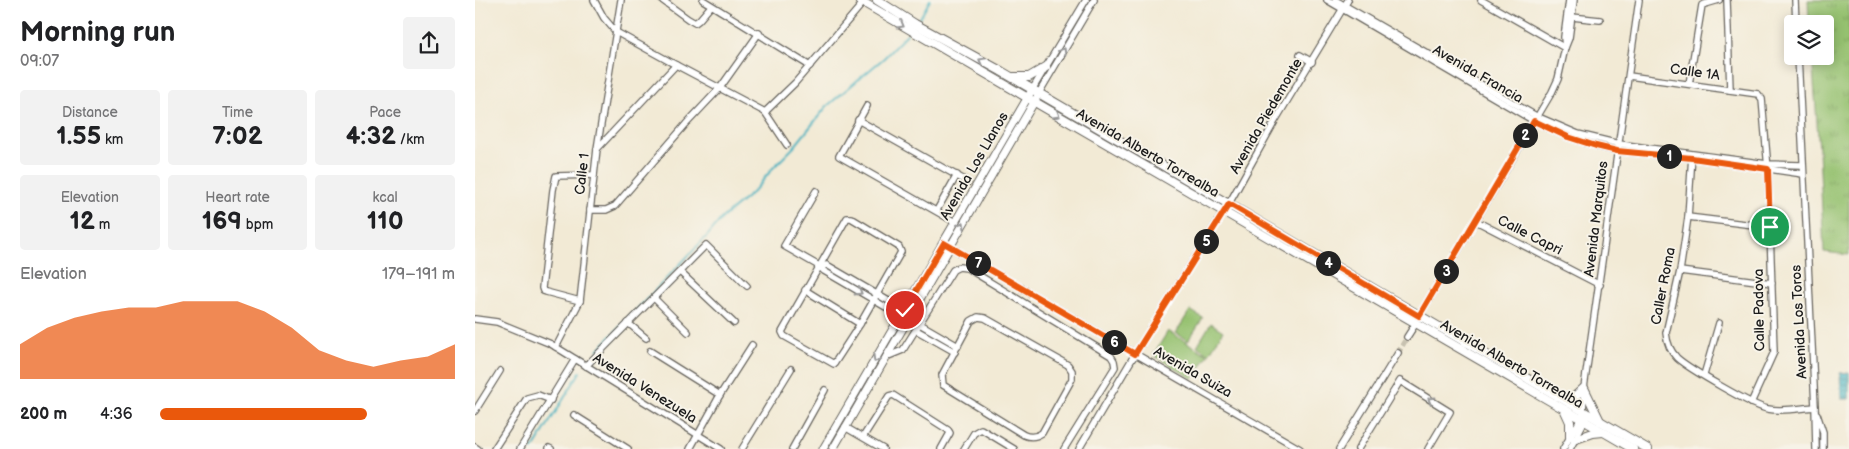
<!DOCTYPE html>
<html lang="en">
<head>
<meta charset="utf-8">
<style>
	body { margin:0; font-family:"Balsamiq Sans",sans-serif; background:#f2f2f2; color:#202124; height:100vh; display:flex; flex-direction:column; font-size:19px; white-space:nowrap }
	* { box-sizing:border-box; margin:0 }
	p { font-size:16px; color:#757577 }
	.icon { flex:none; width:28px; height:28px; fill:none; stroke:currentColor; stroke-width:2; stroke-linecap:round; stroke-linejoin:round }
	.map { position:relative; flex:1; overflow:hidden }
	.drawer { display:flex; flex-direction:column; background:#fff; width:475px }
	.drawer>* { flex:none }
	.fabs { position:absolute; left:1309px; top:15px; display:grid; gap:10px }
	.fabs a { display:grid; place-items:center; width:50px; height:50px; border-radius:5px; background:#fff; box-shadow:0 2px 12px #0003; font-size:25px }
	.pin { position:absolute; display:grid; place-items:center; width:42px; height:42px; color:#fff; margin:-21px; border:2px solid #fff; border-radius:50%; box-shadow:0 1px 5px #0007 }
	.km { position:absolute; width:25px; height:25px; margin:-12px; border-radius:50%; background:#222; color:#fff; font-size:14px; line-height:25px; text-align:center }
	.round { display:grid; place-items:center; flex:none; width:52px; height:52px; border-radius:5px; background:#f2f2f2 }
	.headline { display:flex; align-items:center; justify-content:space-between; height:85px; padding:0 20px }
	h1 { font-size:28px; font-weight:700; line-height:38px }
	.stats { display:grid; grid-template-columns:repeat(3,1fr); gap:8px; height:85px; padding:5px 20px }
	.stats div { display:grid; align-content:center; border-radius:5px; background:#f2f2f2; text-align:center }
	.stats b { font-size:25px; font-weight:700 }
	.stats small { font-size:14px; font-weight:400 }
	.stats p { font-size:14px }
	.chart { height:140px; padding:10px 20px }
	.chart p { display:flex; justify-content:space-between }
	.chart svg { width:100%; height:90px; margin-top:5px; fill:#ea580c; opacity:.7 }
	ul { padding:0 20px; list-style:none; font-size:16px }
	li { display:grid; grid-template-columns:80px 60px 1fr; align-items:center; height:38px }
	li i { height:12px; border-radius:6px; background:#ea580c }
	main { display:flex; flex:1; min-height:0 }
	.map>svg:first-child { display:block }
</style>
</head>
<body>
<main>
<section class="drawer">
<div class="headline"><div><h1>Morning run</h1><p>09:07</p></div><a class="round"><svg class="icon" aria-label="share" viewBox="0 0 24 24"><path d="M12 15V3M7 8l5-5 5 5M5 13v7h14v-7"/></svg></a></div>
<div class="stats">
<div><p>Distance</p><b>1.55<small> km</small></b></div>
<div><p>Time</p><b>7:02</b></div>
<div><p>Pace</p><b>4:32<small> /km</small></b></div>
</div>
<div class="stats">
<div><p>Elevation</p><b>12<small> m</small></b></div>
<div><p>Heart rate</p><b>169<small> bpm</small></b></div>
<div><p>kcal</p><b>110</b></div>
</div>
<div class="chart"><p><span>Elevation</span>179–191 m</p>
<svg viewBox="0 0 160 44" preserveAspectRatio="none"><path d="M0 44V27L10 19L20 14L30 11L40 9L50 9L60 6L70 6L80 6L90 11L100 19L110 30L120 35L130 38L140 35L150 33L160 27V44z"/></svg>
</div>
<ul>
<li><b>200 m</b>4:36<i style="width:70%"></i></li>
</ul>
</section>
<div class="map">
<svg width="1374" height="449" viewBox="0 0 1374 449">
	<defs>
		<pattern id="grass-tufts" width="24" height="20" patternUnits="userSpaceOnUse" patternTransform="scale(1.25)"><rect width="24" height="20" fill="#95c16f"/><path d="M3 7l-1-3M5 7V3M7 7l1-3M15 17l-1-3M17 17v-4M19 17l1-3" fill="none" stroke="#80a560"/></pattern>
		<pattern id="water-rules" width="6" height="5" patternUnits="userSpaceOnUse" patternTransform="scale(1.25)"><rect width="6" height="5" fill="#43b1c0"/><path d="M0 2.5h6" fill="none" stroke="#378f9b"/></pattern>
	</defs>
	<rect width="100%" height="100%" fill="#f7f3e8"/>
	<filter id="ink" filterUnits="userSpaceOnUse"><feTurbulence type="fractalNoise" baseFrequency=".02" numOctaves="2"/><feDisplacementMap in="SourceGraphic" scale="10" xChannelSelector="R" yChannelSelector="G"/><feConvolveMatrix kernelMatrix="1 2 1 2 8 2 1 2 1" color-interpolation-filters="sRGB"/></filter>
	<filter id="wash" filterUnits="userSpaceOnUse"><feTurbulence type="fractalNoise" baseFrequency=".0096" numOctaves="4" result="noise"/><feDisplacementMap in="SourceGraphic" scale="20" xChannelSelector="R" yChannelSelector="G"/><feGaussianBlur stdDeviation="1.12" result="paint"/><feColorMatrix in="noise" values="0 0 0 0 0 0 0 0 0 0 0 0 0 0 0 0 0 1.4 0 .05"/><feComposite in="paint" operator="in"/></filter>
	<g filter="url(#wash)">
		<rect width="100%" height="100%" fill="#f2ead5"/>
		<path fill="url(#grass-tufts)" stroke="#586e46" d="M1333,0H1374V255L1349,252L1344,150L1337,56H1350V24H1334Z"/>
		<g fill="#95c16f" stroke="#586e46">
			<path d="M715,310L728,318L713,341L701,333Z"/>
			<path d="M736,323L748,331L734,354L722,346Z"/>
			<path d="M693,331L733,355L718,379L678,355Z"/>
		</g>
		<path fill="url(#water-rules)" stroke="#30666e" d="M1374,372V399H1366L1365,373Z"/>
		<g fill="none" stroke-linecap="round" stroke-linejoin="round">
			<g stroke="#43b1c0" stroke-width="2">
				<path d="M445,18L455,0"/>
				<path d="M123,350L233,235L247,218L278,192L298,168L319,147L352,106L409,58L432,34"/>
				<path d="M58,449L105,372"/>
			</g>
		</g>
	</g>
	<g filter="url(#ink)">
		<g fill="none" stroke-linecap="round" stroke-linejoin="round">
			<path stroke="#c7c1b0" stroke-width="5.5" stroke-dasharray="5.5 3" stroke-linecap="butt" d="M923,353L932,337"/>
			<defs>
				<g id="minor">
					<path d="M119,0L129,18L141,32L201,65"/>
					<path d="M187,0L213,19L220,23L224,20L236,6"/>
					<path d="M228,0L335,66"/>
					<path d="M852,0L1059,121L1093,137L1121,146L1142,151L1217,158L1328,174"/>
					<path d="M860,0L1061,116L1103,134L1144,144L1292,164L1327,165"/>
					<path d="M1094,0L1089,37L1090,48L1094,38L1099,0"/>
					<path d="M1252,0L1255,90"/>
					<path d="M1320,0L1321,24"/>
					<path d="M1097,17L1125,20"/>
					<path d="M825,55L837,62"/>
					<path d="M1323,56L1340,407L1341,449"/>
					<path d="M1154,76L1283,94L1287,99L1293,169L1299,352L1276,403"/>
					<path d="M1214,84L1227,5L1244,0"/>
					<path d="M557,90L611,0"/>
					<path d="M564,93L619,0"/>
					<path d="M392,106L364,156L480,222"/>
					<path d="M290,112L320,83L388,3"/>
					<path d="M383,120L493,182"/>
					<path d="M122,149L201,65L290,112L312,145"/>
					<path d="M1217,155L1213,217L1205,271L1191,333C1192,343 1195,351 1202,358C1213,368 1279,407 1293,409C1308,412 1326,408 1340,407"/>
					<path d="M341,191L309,246L344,266L349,271L426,316"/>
					<path d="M115,210H131L140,206L211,124L245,88L284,33"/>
					<path d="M462,210L482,175"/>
					<path d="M1213,217L1295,227"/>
					<path d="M372,218H376L424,247L426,252L385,324L359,364L309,336L307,332Z"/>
					<path d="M1001,221L1125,285"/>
					<path d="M472,245L825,449"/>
					<path d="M344,266L352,265L429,310"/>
					<path d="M1205,271L1297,283"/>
					<path d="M205,272L259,323"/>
					<path d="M330,290L385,324"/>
					<path d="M179,298L213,332"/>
					<path d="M105,301L71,292L68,291L67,288L78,190L81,176L119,175"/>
					<path d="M944,316L1077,92L1083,79L1090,48L1006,0"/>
					<path d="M503,317L510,318L593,365L597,371V379L567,433C561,437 556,438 549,435L468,385L467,375L496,321Z"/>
					<path d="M0,319L22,322L76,344L246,449"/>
					<path d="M153,323L171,338"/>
					<path d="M445,324L483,346"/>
					<path d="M441,330L480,352"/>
					<path d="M932,337L941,323"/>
					<path d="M81,347L105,301L122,149L146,0"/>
					<path d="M175,351L245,395"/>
					<path d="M411,357L428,350L478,270L484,267L492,268L636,356L639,361L640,367L589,449"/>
					<path d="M111,366L231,245L272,286"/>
					<path d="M1229,375L1244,323"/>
					<path d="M0,411L25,371"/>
					<path d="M1342,414L1348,432V449"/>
					<path d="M99,415L153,449"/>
					<path d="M370,427L408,449"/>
					<path d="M388,437L414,396L418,395L473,430L475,433L466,449"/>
					<path d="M0,447L3,449"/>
					<path d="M74,448L76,449"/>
					<path d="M19,449L52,398L63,395L76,400"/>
					<path d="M45,449L100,359"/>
					<path d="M215,449L245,395L277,345"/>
					<path d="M267,449L316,369"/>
					<path d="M317,449L350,390"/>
					<path d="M489,449L499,433L506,429L539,449"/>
					<path d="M604,449L660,354L756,200L800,121L873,0"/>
					<path d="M864,449L923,353"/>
					<path d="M883,449L925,381L975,412L953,449"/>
					<path d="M1088,449L1108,415L1109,388L1164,0"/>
					<path d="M1095,449L1111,418"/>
				</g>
				<g id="tertiary">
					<path d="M348,449L557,90"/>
					<path d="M358,449L562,97"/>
				</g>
				<g id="secondary">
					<path d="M384,0L1158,449"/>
					<path d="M402,0L440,24L526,71L1173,449"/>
					<path d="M539,77H554L571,67"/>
					<path d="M1087,398H1098L1109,388L1125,421"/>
					<path d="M1090,411L1095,422V437"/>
					<path d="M1101,439L1118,433L1128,432"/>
				</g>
			</defs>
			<use href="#minor" stroke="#67645d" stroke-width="8"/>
			<use href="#tertiary" stroke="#67645d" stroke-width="9"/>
			<use href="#secondary" stroke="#67645d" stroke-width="10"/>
			<use href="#minor" stroke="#fff" stroke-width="5.5"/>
			<use href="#tertiary" stroke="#fff" stroke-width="7"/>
			<use href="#secondary" stroke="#fff" stroke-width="8"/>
		</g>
		<defs><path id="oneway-chevron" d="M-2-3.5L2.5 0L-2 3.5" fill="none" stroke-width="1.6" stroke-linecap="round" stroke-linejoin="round" transform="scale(1.25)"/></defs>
		<g stroke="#999">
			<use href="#oneway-chevron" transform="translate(426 25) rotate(30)"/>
			<use href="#oneway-chevron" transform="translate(588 51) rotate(-59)"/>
			<use href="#oneway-chevron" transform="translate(507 61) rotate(-151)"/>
			<use href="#oneway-chevron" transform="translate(582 115) rotate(31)"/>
			<use href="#oneway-chevron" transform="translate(487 225) rotate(-60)"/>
			<use href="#oneway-chevron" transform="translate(384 292) rotate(30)"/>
			<use href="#oneway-chevron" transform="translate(401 359) rotate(120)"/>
			<use href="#oneway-chevron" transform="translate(956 400) rotate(-149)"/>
		</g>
	</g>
	<g fill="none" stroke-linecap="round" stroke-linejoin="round" filter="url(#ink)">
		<defs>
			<path id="route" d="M430,310L469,243L660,354L754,204L944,316L1059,121L1093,137L1121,146L1142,151L1217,158L1293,169L1295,227"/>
		</defs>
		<use href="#route" stroke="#fff" stroke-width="10"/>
		<use href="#route" stroke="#ea580c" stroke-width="6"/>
	</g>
	<g text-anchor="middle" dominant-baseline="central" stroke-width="4" stroke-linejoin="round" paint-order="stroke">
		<g font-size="14" fill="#1c1c1c" stroke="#f7f3e8">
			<text transform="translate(1220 72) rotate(8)">Calle 1A</text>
			<text transform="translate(1003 74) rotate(30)">Avenida Francia</text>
			<text transform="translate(791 116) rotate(-60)">Avenida Piedemonte</text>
			<text transform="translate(673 153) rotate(30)">Avenida Alberto Torrealba</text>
			<text transform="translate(499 166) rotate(-60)">Avenida Los Llanos</text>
			<text transform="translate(107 174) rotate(-83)">Calle 1</text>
			<text transform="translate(1121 219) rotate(-83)">Avenida Marquitos</text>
			<text transform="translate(1055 235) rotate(27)">Calle Capri</text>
			<text transform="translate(1188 286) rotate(-79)">Caller Roma</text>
			<text transform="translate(1284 310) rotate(-91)">Calle Padova</text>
			<text transform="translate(1324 322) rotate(-93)">Avenida Los Toros</text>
			<text transform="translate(1037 364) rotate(30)">Avenida Alberto Torrealba</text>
			<text transform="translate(718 372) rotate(30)">Avenida Suiza</text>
			<text transform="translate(170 388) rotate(32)">Avenida Venezuela</text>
		</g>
	</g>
</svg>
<div class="fabs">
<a><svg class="icon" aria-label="layers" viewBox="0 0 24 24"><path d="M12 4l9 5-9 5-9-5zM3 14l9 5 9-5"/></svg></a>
</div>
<div class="pin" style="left:1295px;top:227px;background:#1e9e55"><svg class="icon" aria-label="arrive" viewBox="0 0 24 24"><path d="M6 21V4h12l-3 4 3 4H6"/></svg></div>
<div class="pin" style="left:430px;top:310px;background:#d93025"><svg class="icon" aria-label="check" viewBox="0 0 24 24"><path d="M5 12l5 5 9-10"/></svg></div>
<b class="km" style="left:1194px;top:156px">1</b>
<b class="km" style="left:1050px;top:135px">2</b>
<b class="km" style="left:971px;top:271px">3</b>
<b class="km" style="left:853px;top:263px">4</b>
<b class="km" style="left:731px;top:241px">5</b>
<b class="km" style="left:639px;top:342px">6</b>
<b class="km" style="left:503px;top:263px">7</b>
</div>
</main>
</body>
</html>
